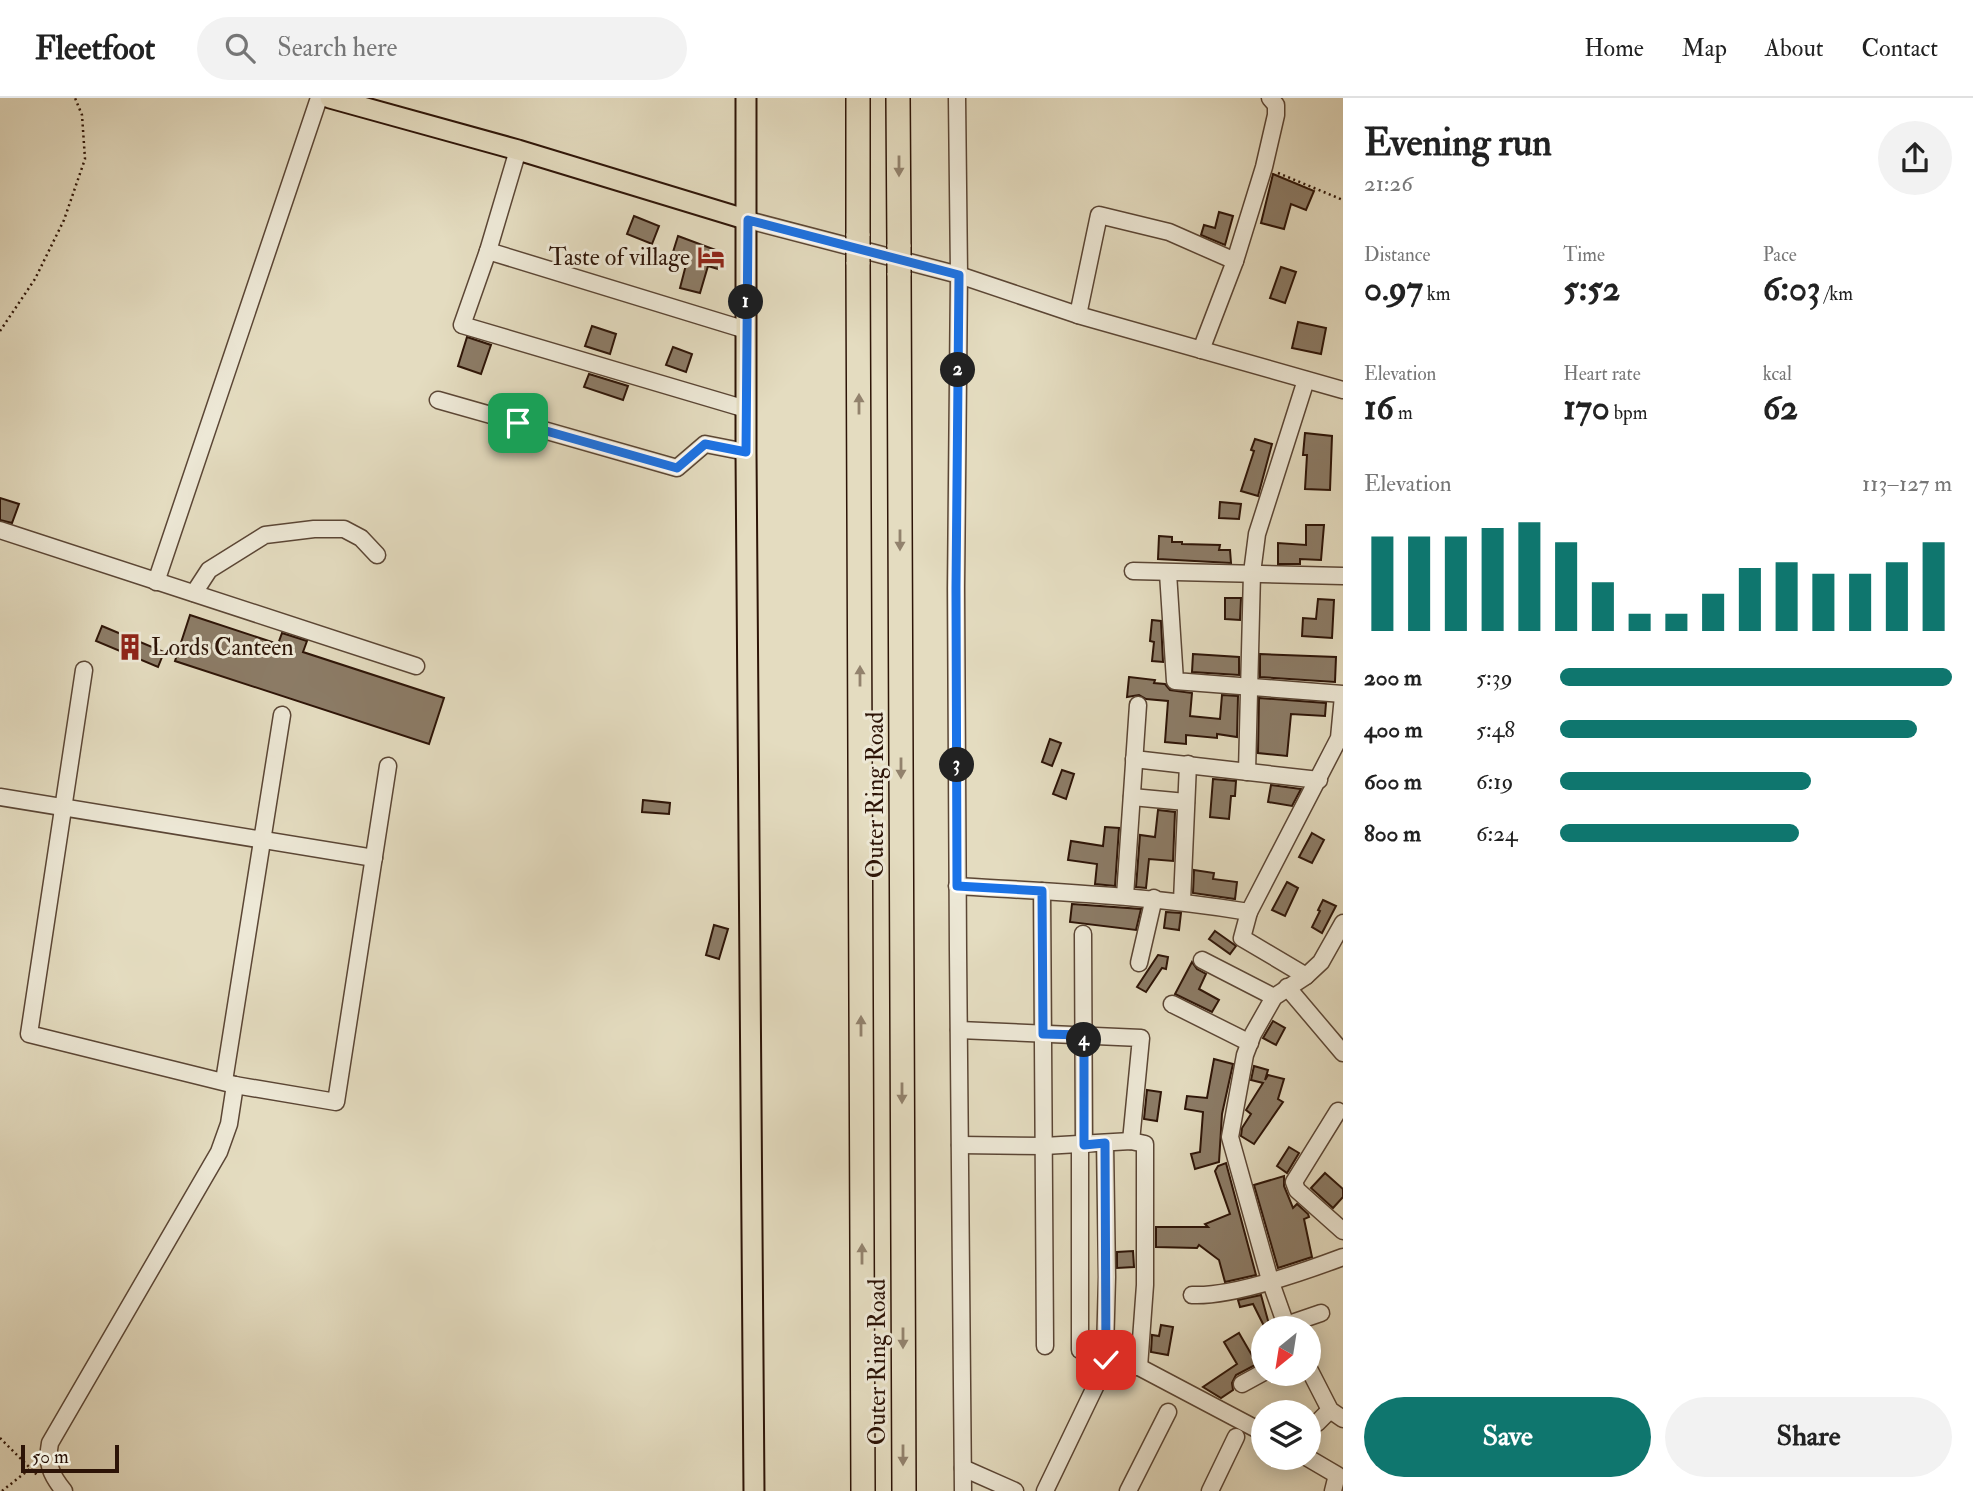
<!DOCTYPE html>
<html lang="en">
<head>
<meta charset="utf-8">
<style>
	body { margin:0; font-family:"IM FELL Double Pica",serif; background:#f2f2f2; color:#222; height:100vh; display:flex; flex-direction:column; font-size:26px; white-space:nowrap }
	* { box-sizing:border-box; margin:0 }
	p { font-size:23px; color:#767676 }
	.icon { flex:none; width:38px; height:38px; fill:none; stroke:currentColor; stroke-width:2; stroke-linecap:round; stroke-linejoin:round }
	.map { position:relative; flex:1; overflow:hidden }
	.drawer { display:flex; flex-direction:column; background:#fff; width:630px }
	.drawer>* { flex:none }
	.needle { width:46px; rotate:210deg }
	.fabs { position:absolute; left:1251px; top:1218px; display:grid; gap:14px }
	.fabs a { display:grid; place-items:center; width:70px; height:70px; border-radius:50%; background:#fff; box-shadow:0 4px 18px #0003; font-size:35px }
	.scale { position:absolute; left:21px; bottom:18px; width:98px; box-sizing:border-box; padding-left:7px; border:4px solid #2d1407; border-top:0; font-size:19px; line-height:24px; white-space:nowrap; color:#2d1407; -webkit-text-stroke:5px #ede8d6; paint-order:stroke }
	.pin { position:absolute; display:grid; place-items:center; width:60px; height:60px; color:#fff; margin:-30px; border-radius:14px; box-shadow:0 4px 10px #0006 }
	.km { position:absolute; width:35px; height:35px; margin:-18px; border-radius:50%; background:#222; color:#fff; font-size:19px; line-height:35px; text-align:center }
	.round { display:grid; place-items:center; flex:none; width:74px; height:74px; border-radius:37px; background:#f2f2f2 }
	.summary { display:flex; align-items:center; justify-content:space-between; height:119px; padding:0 21px }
	h1 { font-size:38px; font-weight:700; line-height:52px }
	.figures { display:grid; grid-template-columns:repeat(3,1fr); gap:10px; height:119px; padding:7px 21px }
	.figures div { display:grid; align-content:center }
	.figures b { font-size:35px; font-weight:700 }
	.figures small { font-size:19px; font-weight:400 }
	.figures p { font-size:19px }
	.chart { height:196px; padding:14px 21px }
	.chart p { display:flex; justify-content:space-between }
	.chart svg { width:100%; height:126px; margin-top:7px; stroke:#0f766e; stroke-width:6 }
	.action { display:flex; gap:14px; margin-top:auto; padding:14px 21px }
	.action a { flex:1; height:80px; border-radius:42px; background:#0f766e; color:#fff; font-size:28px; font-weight:700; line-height:80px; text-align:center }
	.action a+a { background:#f2f2f2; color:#222 }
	ul { padding:0 21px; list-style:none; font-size:23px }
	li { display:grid; grid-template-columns:112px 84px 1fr; align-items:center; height:52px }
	li i { height:18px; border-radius:9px; background:#0f766e }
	header { display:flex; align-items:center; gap:42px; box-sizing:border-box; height:98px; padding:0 35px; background:#fff; border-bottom:2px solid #e0e0e0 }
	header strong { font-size:33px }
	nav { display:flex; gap:38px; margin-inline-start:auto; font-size:24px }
	.search { width:490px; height:63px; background:#f2f2f2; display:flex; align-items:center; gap:18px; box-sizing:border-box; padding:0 24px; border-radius:38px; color:#767676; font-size:26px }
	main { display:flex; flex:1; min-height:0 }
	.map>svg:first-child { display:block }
</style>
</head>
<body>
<header>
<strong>Fleetfoot</strong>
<div class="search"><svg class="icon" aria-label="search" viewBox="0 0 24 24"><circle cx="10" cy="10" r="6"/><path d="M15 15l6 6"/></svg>Search here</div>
<nav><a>Home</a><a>Map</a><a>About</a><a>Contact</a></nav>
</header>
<main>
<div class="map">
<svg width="1343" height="1393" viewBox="0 0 1343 1393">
	<rect width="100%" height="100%" fill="#e4dcc0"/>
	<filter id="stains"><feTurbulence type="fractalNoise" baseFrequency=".00286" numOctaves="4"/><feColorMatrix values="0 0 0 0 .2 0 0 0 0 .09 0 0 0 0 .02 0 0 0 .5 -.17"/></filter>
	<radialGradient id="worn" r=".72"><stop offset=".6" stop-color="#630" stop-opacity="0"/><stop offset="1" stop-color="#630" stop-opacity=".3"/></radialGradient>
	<g fill="#8c7c67" stroke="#2d1407" stroke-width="2">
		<path d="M1273,76L1314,93L1306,112L1291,106L1284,131L1261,125Z"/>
		<path d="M1219,114L1233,118L1225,147L1201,137L1204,127L1215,130Z"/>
		<path d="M634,118L659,128L652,146L627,136Z"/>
		<path d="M678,138L724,155L718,171L708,168L700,195L680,190L688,159L673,154Z"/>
		<path d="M1281,169L1296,174L1285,205L1270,200Z"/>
		<path d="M1298,224L1326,230L1321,256L1292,250Z"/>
		<path d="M592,228L616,236L610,256L585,248Z"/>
		<path d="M467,239L491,247L481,276L458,268Z"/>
		<path d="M673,249L692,256L686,274L666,267Z"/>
		<path d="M589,276L628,288L623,302L584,289Z"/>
		<path d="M1305,335L1332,338L1330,392L1305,391L1307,357H1303Z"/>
		<path d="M1255,341L1272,346L1258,398L1241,393L1254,353L1251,352Z"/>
		<path d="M0,400L19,406L12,425L0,422Z"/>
		<path d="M1220,404L1241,406L1239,421L1219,420Z"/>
		<path d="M1306,427H1324L1321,462L1300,461V466H1278V445L1306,447Z"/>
		<path d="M1159,438L1172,439V444H1182V446L1220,447L1219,452H1230L1231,465L1158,461Z"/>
		<path d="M1225,500H1241L1240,522L1225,521Z"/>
		<path d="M1318,501L1334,502L1332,540L1302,538L1303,520L1316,521Z"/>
		<path d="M190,517L278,546L282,535L307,543L303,554L444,600L429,646L175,563Z"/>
		<path d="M1152,522L1161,523L1163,564L1152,563L1154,544L1150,543Z"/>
		<path d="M102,528L164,554L158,569L96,543Z"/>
		<path d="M1193,556L1239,559V577L1192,574Z"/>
		<path d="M1260,556L1336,559L1335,584L1260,579Z"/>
		<path d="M1129,579L1155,582L1154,585L1165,586L1170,592L1192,595L1190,618L1220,621L1222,597L1238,598L1237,639L1217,636V640L1186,637V646L1165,644L1168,603L1146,601L1139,597L1127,599Z"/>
		<path d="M1259,600L1326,605L1325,618L1291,616L1287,658L1258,655Z"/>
		<path d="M1050,641L1061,645L1052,668L1042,664Z"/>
		<path d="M1062,672L1074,676L1066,701L1053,696Z"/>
		<path d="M1213,681L1236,683L1235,698H1231L1229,721L1210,719Z"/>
		<path d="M1271,687L1301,691L1292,708L1268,704Z"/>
		<path d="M643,702L670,705L669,716L642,714Z"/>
		<path d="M1158,712L1175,714L1173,763L1149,761L1146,790L1136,789L1140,737L1155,739Z"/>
		<path d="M1105,729L1119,730L1115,788L1095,786L1097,766L1068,762L1071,743L1103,748Z"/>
		<path d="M1312,735L1324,742L1312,765L1299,759Z"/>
		<path d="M1194,772L1214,775L1213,781L1237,784L1235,801L1193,795Z"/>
		<path d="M1287,784L1298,790L1285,818L1272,812Z"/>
		<path d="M1323,802L1336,808L1322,835L1312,829L1320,813L1318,812Z"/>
		<path d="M1072,806L1141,811L1136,832L1070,824Z"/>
		<path d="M1166,814L1181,815L1179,832L1164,830Z"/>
		<path d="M714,827L728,831L719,861L706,857Z"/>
		<path d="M1215,833L1236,848L1230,856L1209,841Z"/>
		<path d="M1158,857L1168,859L1166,871L1162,870L1146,894L1137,889Z"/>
		<path d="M1192,864L1197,871L1206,876L1199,891L1219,902L1212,914L1175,896Z"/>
		<path d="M1273,923L1285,930L1276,947L1263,940Z"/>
		<path d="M1214,961L1233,966L1222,1016L1219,1064L1195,1071L1191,1056L1200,1054L1203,1014L1185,1011L1187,998L1207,1000Z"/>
		<path d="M1254,968L1268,972L1265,982L1268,977L1284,981L1278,1001L1283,1004L1254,1046L1241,1038L1242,1030L1251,1016L1246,1012L1263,985L1251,982Z"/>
		<path d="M1147,992L1161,994L1157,1023L1144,1021Z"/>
		<path d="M1289,1049L1299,1055L1287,1075L1277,1068Z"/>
		<path d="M1226,1065L1256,1177L1225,1184L1219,1162L1199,1147L1197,1150L1156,1149V1129H1208L1205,1126L1230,1116L1215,1073L1218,1068Z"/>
		<path d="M1325,1075L1343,1091V1099L1333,1110L1311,1090Z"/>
		<path d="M1284,1078V1088L1293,1110L1297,1106L1308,1116L1309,1119L1304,1121L1312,1159L1278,1170L1254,1087Z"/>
		<path d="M1133,1153L1134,1169L1117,1170V1154Z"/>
		<path d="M1261,1197L1270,1230H1265L1253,1206L1240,1209L1238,1202Z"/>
		<path d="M1161,1227L1173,1229L1168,1257L1151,1254L1152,1237L1159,1238Z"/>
		<path d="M1239,1235L1257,1266L1236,1277L1232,1285L1233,1292L1221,1300L1203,1289L1237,1266L1224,1244Z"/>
	</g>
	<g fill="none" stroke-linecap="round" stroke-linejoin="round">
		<defs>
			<g id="minor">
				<path d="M957,0L959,177L956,490L958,853L963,1393"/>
				<path d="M518,52L488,153L462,227L746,311"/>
				<path d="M748,122L959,177L1078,217L1343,292"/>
				<path d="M488,153L746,232"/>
				<path d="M1078,217L1099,117L1169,134L1235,163"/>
				<path d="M1201,252L1235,163L1264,69L1276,17V7L1270,0"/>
				<path d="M438,302L677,370L705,346L746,354"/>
				<path d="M0,432L416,568"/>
				<path d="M1133,473L1343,478"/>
				<path d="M1168,475L1175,583L1343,596"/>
				<path d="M156,484L319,0"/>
				<path d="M194,495L209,472L265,437L314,431H344L361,440L377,457"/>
				<path d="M84,572L29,936L235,987L336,1004L388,668"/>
				<path d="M1134,661L1319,682"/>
				<path d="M1247,674L1252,475L1257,436L1306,282"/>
				<path d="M0,699L374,760"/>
				<path d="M1132,699L1186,704"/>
				<path d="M957,788C1055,794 1152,798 1249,814L1242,840L1306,878"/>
				<path d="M1042,793L1045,1248"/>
				<path d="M1125,798L1138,607"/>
				<path d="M1182,803L1188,666"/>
				<path d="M1249,814L1339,640L1343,598"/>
				<path d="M1083,836L1084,1047"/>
				<path d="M1202,862L1274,899"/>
				<path d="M1139,865L1154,800"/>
				<path d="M1287,889L1343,955"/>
				<path d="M1172,906L1250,945"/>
				<path d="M959,932L1141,940L1131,1043"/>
				<path d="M224,983L282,617"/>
				<path d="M1338,1013L1294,1084L1297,1092L1343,1133"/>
				<path d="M1105,1045L1107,1179L1105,1254L1107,1266L1113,1269H1139L1264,1335"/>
				<path d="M960,1047L1044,1048L1131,1043L1145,1046V1187L1139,1269"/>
				<path d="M1192,1197C1233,1199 1303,1174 1343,1159"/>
				<path d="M1286,1227L1321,1215"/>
				<path d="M1287,1230L1270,1182L1230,1039L1245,957L1253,936L1274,899L1306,878L1321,864L1343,825"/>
				<path d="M1080,1252V1047"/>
				<path d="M1309,1271L1330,1312L1343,1321"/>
				<path d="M1242,1286L1264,1274"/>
				<path d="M1309,1327L1317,1325L1330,1312"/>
				<path d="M1308,1360L1337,1377L1333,1393"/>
				<path d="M963,1370L1015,1393"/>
				<path d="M64,1393C51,1377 46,1366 50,1345L219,1054L229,1026L235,987"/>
				<path d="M1045,1393L1096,1287"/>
				<path d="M1128,1393L1168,1314"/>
				<path d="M1210,1393L1236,1339"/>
			</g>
			<g id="major">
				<path d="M330,0L518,52L748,122"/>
				<path d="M746,0V354L754,1393"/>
			</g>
			<g id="highway">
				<path d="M858,0V138"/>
				<path d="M898,0L899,149"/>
				<path d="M858,164L863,1393"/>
				<path d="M899,175L904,1393"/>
			</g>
		</defs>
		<use href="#minor" stroke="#5b4635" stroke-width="19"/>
		<use href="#major" stroke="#2d1407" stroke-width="23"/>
		<use href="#highway" stroke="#2d1407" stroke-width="26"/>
		<g stroke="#2d1407" stroke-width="2.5" stroke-dasharray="2 3.5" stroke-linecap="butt">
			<path d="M1278,75L1343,102"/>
			<path d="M0,233L35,181L64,122L85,61L82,17L75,0"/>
			<path d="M0,1340L37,1377"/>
			<path d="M2,1393L31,1370"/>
		</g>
		<use href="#minor" stroke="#ede8d6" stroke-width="16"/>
		<use href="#major" stroke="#e4dcc0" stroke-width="19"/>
		<use href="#highway" stroke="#e4dcc0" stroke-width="23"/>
		<defs>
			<g id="highway-bridge">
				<path d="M858,138V164"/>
				<path d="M899,149V175"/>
			</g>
		</defs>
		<use href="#highway-bridge" stroke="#2d1407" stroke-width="26" stroke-linecap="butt"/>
		<use href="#highway-bridge" stroke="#e4dcc0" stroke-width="23"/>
	</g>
	<defs><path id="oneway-solid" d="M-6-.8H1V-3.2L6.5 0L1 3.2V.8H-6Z" transform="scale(1.75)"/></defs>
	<g fill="#92826d">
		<use href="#oneway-solid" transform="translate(899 68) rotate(90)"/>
		<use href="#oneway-solid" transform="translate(859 306) rotate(-90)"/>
		<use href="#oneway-solid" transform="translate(900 442) rotate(90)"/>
		<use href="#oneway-solid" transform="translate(860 578) rotate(-90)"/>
		<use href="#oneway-solid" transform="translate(901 670) rotate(90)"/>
		<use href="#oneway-solid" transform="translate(861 928) rotate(-90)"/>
		<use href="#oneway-solid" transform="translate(902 995) rotate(90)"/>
		<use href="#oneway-solid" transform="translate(862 1156) rotate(-90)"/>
		<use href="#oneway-solid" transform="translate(903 1240) rotate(90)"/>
		<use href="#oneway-solid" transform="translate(903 1357) rotate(90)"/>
	</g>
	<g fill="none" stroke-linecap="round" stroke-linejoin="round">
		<defs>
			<path id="route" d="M518,325L677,370L705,346L746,354L748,122L959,177L956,490L957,788L1042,793L1043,936L1084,937V1047L1105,1045L1106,1262"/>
		</defs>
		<use href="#route" stroke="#fff" stroke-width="14"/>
		<use href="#route" stroke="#1a73e8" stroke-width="9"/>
	</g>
	<defs>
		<symbol id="hotel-bare" viewBox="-9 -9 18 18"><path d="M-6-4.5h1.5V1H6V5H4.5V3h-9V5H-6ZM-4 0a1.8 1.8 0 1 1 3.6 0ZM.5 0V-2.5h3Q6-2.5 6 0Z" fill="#8f2418" stroke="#ede8d6" stroke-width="2.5" paint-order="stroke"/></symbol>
		<symbol id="building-bare" viewBox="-9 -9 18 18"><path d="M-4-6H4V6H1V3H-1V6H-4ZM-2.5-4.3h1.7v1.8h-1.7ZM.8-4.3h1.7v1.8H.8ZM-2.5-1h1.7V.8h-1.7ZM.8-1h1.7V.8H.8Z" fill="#8f2418" stroke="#ede8d6" stroke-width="2.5" paint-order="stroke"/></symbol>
	</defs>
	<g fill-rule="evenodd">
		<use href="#hotel-bare" x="692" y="140" width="38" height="38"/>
		<use href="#building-bare" x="111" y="530" width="38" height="38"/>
	</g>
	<g text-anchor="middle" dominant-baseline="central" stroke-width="6" stroke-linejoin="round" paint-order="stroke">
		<g font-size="24" fill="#2d1407" stroke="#ede8d6" text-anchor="end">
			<text x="690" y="159">Taste of village</text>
			<text x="151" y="549" text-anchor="start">Lords Canteen</text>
		</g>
		<g font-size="24" fill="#2d1407" stroke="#ede8d6">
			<text transform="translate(875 697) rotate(-90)">Outer Ring Road</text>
			<text transform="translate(877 1264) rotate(-90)">Outer Ring Road</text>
		</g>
	</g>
	<rect width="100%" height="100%" filter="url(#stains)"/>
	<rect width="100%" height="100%" fill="url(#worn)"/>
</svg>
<div class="fabs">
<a><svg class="needle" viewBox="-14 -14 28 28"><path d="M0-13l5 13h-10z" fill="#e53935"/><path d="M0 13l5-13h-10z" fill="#767676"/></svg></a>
<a><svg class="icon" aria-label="layers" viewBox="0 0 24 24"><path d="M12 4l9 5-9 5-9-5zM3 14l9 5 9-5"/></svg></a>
</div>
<div class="scale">50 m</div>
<div class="pin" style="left:518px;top:325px;background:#1e9e55"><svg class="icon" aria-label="arrive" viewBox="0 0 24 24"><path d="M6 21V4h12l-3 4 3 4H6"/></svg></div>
<div class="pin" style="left:1106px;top:1262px;background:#d93025"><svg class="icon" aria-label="check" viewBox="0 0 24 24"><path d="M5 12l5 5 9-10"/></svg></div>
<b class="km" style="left:746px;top:204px">1</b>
<b class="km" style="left:958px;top:272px">2</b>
<b class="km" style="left:957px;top:667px">3</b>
<b class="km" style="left:1084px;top:942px">4</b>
</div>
<section class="drawer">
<div class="summary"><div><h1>Evening run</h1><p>21:26</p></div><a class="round"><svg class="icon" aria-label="share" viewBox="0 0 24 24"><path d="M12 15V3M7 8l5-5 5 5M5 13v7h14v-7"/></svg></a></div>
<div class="figures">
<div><p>Distance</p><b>0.97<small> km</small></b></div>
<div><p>Time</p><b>5:52</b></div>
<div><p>Pace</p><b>6:03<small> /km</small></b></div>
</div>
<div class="figures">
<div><p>Elevation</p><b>16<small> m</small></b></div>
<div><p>Heart rate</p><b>170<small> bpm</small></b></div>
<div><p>kcal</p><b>62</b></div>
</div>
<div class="chart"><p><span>Elevation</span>113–127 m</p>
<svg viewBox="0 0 160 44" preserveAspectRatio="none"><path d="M5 44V11M15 44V11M25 44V11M35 44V8M45 44V6M55 44V13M65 44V27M75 44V38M85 44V38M95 44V31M105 44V22M115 44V20M125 44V24M135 44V24M145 44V20M155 44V13"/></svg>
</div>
<ul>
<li><b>200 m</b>5:39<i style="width:100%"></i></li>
<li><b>400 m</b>5:48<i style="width:91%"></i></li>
<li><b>600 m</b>6:19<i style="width:64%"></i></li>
<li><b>800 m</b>6:24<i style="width:61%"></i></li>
</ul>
<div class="action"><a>Save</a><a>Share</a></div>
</section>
</main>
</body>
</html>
